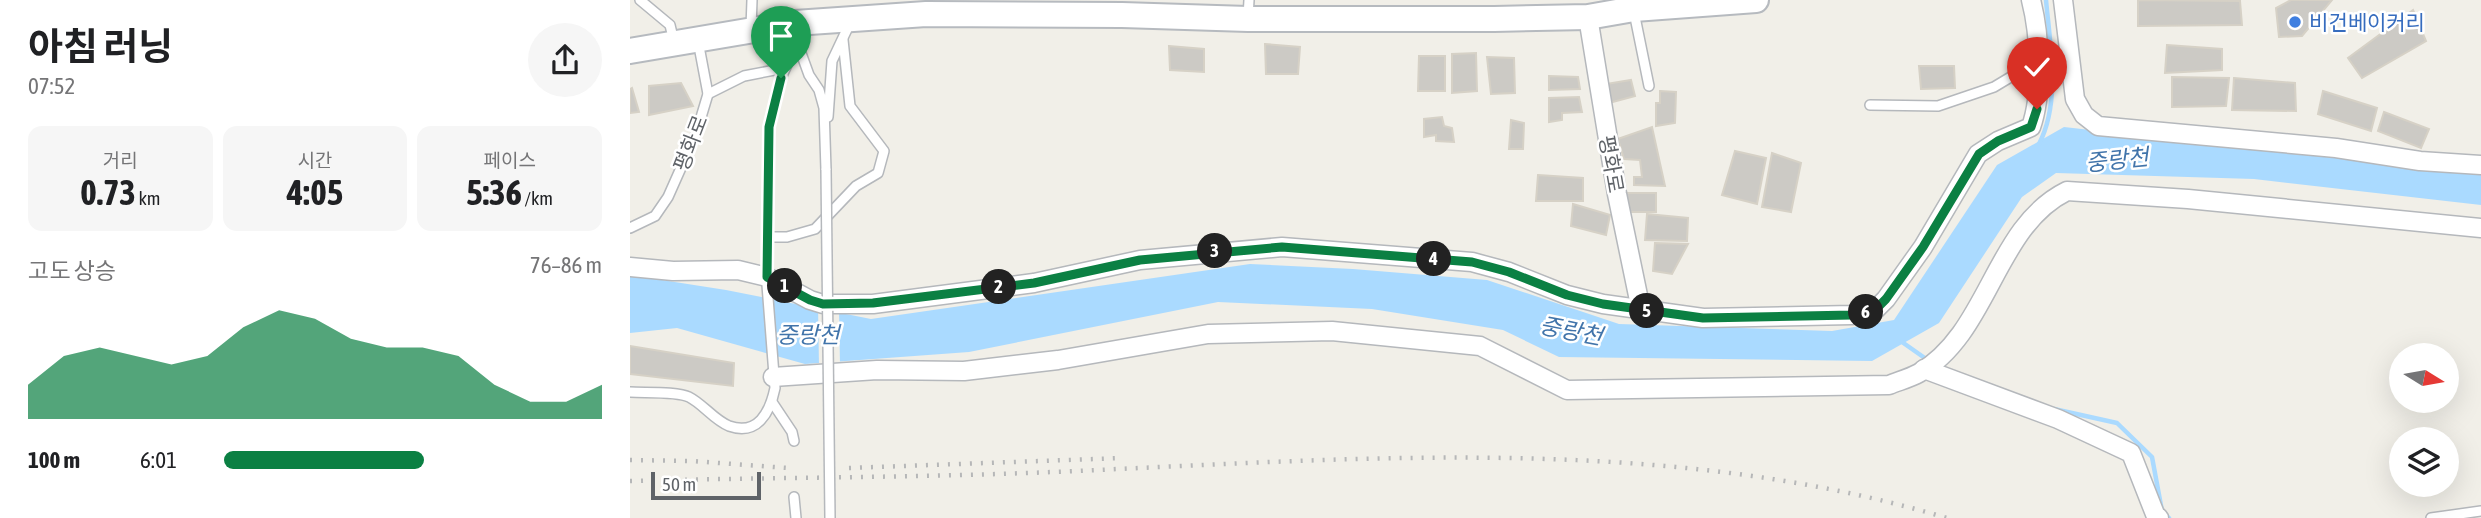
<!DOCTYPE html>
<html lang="ko">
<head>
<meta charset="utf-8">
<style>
	body { margin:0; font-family:"Asap Condensed","Noto Sans KR",sans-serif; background:#f6f6f6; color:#202124; height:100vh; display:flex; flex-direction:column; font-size:26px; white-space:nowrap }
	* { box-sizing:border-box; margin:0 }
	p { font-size:23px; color:#757577 }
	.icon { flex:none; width:38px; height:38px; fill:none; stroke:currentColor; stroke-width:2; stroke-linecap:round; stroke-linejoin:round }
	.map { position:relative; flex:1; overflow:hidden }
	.side { display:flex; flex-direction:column; background:#fff; width:630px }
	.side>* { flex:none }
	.needle { width:46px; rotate:101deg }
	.controls { position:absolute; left:1759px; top:343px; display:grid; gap:14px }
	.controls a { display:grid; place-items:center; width:70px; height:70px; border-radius:50%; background:#fff; box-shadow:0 7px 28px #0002; font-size:35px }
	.scale { position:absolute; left:21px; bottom:18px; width:110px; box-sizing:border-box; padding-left:7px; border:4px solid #5f6368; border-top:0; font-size:19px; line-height:24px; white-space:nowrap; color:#5f6368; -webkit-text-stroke:5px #fff; paint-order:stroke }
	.pin { position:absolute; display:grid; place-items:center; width:60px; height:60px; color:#fff; margin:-72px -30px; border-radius:50% 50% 50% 0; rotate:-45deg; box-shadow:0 0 7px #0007 }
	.pin .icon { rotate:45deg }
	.km { position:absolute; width:35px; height:35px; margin:-18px; border-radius:50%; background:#222; color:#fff; font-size:19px; line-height:35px; text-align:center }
	.round { display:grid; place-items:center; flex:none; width:74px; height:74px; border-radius:37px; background:#f6f6f6 }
	.overview { display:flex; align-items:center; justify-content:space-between; height:119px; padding:0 28px }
	h1 { font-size:38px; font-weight:700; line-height:52px }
	.stats { display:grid; grid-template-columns:repeat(3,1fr); gap:10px; height:119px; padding:7px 28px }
	.stats div { display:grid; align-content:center; border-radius:14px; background:#f6f6f6; text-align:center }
	.stats b { font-size:35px; font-weight:700 }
	.stats small { font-size:19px; font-weight:400 }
	.stats p { font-size:19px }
	.chart { height:196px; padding:14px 28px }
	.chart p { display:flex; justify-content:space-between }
	.chart svg { width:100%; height:126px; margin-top:7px; fill:#0b8043; opacity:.7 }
	ul { padding:0 28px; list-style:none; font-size:23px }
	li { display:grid; grid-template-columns:112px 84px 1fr; align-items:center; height:52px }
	li i { height:18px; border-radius:9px; background:#0b8043 }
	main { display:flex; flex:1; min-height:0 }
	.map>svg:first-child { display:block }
</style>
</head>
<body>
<main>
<section class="side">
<div class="overview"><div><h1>아침 러닝</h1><p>07:52</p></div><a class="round"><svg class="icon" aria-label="share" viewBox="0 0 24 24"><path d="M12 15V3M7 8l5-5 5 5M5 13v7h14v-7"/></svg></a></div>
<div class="stats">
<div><p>거리</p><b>0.73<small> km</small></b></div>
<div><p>시간</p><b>4:05</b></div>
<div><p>페이스</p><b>5:36<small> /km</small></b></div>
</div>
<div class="chart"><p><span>고도 상승</span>76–86 m</p>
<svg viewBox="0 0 160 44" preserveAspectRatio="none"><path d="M0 44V32L10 22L20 19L30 22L40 25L50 22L60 12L70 6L80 9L90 16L100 19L110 19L120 22L130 32L140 38L150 38L160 32V44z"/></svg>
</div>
<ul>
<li><b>100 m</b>6:01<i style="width:53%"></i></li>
</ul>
</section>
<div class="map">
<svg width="1851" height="518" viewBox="0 0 1851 518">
	<rect width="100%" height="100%" fill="#f1efe8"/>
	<path fill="#aadaff" d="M1434,127L1851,174V205L1624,179L1426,173L1392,197L1309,323L1242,361L929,357L873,330L742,309L588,302L339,352L175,364L47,328L0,333V275L96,290L241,319L620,264L723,269L857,280L989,324L1202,331L1264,320L1367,165Z"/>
	<path fill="#f1efe8" d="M188,305L209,309L210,365L189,367Z"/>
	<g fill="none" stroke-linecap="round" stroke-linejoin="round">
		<g stroke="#aadaff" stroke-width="4.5">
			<path d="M1409,144C1431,102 1420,45 1416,0"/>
			<path d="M1272,342L1299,361"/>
			<path d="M1424,409L1487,423L1522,457L1532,511L1539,518"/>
		</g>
	</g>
	<g fill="#cccac5" stroke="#d6d1c6" stroke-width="2">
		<path d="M1508,0L1610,1L1612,25L1508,26Z"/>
		<path d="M1661,0H1702L1672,36L1649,37L1646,8Z"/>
		<path d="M1783,10L1796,41L1732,78L1718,58Z"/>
		<path d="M635,44L670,47L668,74H636Z"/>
		<path d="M1537,45L1592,49V70L1535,73Z"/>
		<path d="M539,46L574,49V72L540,70Z"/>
		<path d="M846,53L847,91L822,93V54Z"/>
		<path d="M789,56H815V91H788Z"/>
		<path d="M857,57L884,58L885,93L861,94Z"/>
		<path d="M1289,66H1324L1325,88L1291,89Z"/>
		<path d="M919,76L948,77L950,89L919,90Z"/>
		<path d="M1542,77L1599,78L1596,106L1542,107Z"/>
		<path d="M1604,78L1665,83L1666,111L1602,110Z"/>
		<path d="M1001,80L1005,96L979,103L976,84Z"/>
		<path d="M51,83L63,106L19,115V86Z"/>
		<path d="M2,88L9,112L0,113V89Z"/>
		<path d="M1030,91L1046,92L1045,123L1026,126V103H1030Z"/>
		<path d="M1693,91L1747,108L1741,131L1688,114Z"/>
		<path d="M949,97L952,112L932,113V120L919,122V98Z"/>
		<path d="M1754,112L1799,129L1791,148L1748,131Z"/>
		<path d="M812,117L814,126L822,128L824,142L806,141V135L794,137V119Z"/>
		<path d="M881,120L894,123L893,149H879Z"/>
		<path d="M1022,127L1035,186L1004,185V177H1012L1010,160L994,159L988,139Z"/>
		<path d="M1105,151L1136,158L1127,204L1092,195Z"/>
		<path d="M1142,153L1171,163L1161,212L1132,207Z"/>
		<path d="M908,175L953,178V201H906Z"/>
		<path d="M995,193H1026V212H997Z"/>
		<path d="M943,204L980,215L976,235L941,226Z"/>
		<path d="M1017,214L1058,218L1057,241L1015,240Z"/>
		<path d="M1025,243L1058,244L1042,274L1023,271Z"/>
		<path d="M0,346L104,363L103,386L0,374Z"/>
	</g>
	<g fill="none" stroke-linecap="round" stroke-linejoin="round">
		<defs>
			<g id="lane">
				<path d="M10,0L40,25L44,42"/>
				<path d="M1004,12L1019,86"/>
				<path d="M618,17L619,0"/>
				<path d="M121,28L122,0"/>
				<path d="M167,42L179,75L189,90L194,108L196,170"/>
				<path d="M78,94L114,76L155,68"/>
				<path d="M1240,105L1308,106L1364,87L1394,69L1404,43"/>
				<path d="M198,117L202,61L220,23"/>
				<path d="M0,228L25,216L38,197L66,134L78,94L68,41"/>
				<path d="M138,237H157L185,229L226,186L248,173L254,151L220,106L213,40"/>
				<path d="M0,392C14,393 48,391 59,397C73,404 84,420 99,426C128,436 140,412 145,388L137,285L139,127L151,78L167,43"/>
				<path d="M142,402L162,432L164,441"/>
				<path d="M164,497L166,518"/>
				<path d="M1801,518L1851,511"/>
			</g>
			<g id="street">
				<path d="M1433,0L1445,99L1454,115L1468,126L1706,148L1790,161L1851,165"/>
				<path d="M958,17L987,194L1011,310"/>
				<path d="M0,267L43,271L108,270L137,277L180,300L193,304H243L404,283L510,260L652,247L842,262L879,272L937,295L973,304L1073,318L1222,315L1245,310L1256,299L1293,247L1348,154L1368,141L1401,127C1413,93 1410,35 1401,0"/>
				<path d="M1294,369L1428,419L1501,453L1525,514L1529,518"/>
				<path d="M143,377L247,370L334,371L428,360L578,334L702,331L850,346L937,390L1259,385C1269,381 1280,378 1289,373C1360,332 1364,227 1437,191L1558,199L1851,228"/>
			</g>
			<path id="secondary" d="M0,51L165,23L296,14L492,15L618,19H864L958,17L1004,9L1126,0"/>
		</defs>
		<use href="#lane" stroke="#b5b8bc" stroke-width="12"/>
		<use href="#street" stroke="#b5b8bc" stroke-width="21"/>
		<use href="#secondary" stroke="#b6babf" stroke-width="28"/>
		<use href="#lane" stroke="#fff" stroke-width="9"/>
		<use href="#street" stroke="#fff" stroke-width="18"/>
		<use href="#secondary" stroke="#fff" stroke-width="24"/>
		<g stroke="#b6b7b8" stroke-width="4.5" stroke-dasharray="2 9" stroke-linecap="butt">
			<path d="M0,460L62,461L158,468"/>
			<path d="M219,468L492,458"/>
			<path d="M0,481C149,477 297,478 445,471C735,458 1036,434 1317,518"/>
		</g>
		<defs>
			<path id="lane-bridge" d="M196,170L200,518"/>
		</defs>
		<use href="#lane-bridge" stroke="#b5b8bc" stroke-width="12" stroke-linecap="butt"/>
		<use href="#lane-bridge" stroke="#fff" stroke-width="9"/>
	</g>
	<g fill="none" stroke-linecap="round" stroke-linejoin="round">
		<defs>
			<path id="route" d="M151,78L139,127L137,277L180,300L193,304L243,303L404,283L510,260L652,247L842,262L879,272L937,295L973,304L1073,318L1222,315L1245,310L1256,299L1293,247L1349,154L1368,141L1401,127L1407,109"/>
		</defs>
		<use href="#route" stroke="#fff" stroke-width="14"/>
		<use href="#route" stroke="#0b8043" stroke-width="9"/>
	</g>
	<circle fill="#3f7fe0" stroke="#fff" stroke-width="2.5" cx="1665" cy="22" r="7"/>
	<g text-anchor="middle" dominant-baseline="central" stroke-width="5" stroke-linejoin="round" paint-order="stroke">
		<g font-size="21" fill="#366cbe" stroke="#fff" text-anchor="start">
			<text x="1679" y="22">비건베이커리</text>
		</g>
		<g font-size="21" fill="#5f6368" stroke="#fff">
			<text transform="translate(60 143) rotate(-69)">평화로</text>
			<text transform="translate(982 164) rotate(80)">평화로</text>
		</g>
		<g font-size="23" font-style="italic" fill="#4174aa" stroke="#fff">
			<text transform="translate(1487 160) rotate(-6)">중랑천</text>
			<text transform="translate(941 331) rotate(11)">중랑천</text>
			<text x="178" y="335">중랑천</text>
		</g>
	</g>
</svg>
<div class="controls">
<a><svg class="needle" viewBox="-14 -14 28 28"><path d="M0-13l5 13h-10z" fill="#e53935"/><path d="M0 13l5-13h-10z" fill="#757577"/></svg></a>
<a><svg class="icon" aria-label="layers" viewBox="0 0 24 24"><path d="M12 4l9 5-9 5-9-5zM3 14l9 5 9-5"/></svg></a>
</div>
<div class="scale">50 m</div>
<div class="pin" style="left:151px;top:78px;background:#1e9e55"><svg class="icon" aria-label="arrive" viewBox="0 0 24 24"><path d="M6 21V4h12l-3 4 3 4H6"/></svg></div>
<div class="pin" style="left:1407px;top:109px;background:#d93025"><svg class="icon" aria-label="check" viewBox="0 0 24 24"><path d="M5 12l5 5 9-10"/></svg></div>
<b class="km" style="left:155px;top:286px">1</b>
<b class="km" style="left:369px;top:287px">2</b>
<b class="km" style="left:585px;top:251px">3</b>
<b class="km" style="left:804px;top:259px">4</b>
<b class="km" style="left:1017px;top:311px">5</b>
<b class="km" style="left:1236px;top:312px">6</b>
</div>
</main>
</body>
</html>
